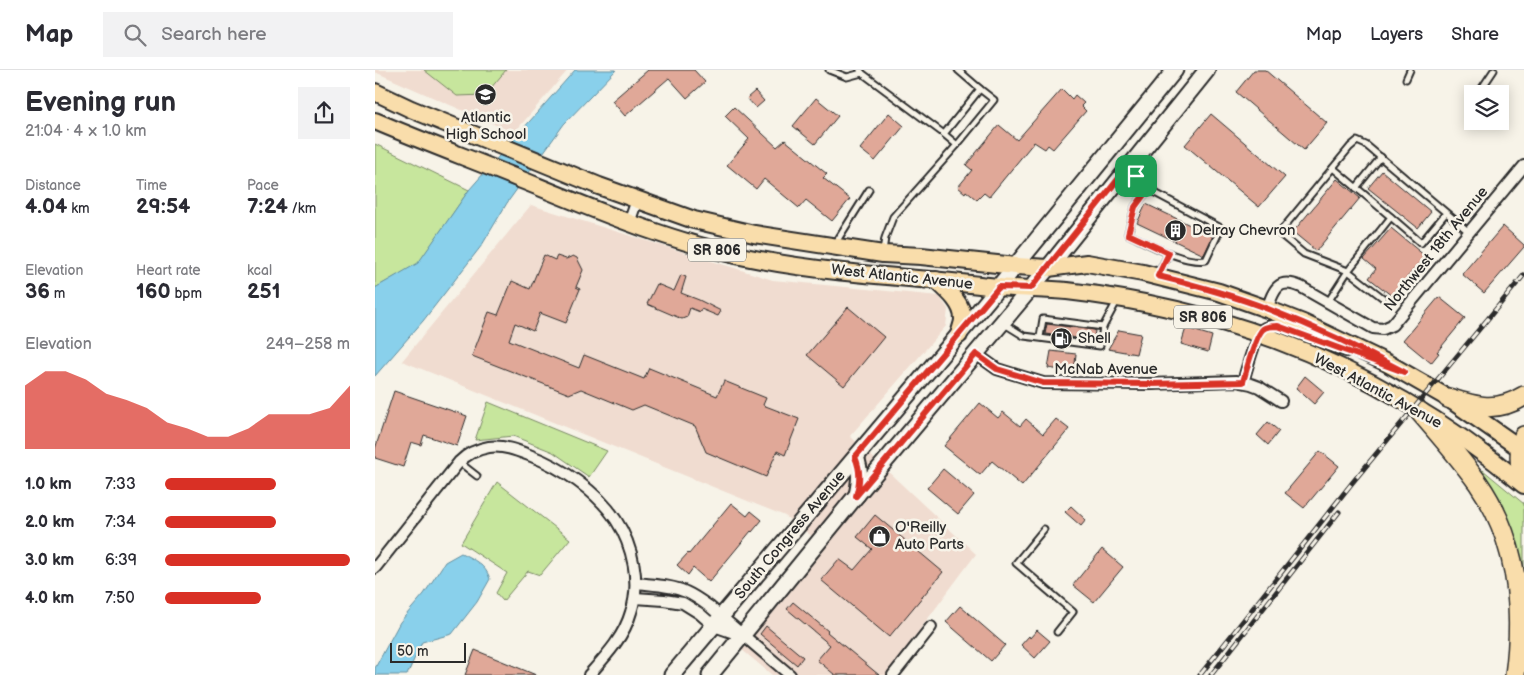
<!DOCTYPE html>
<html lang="en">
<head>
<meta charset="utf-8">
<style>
	body { margin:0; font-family:"Balsamiq Sans",sans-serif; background:#f2f2f3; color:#2b2b33; height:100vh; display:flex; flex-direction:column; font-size:19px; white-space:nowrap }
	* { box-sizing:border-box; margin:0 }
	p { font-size:16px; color:#7c7c81 }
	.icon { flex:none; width:28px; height:28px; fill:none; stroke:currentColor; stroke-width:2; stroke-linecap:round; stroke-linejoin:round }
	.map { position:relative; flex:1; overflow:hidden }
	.details { display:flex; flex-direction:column; background:#fff; width:375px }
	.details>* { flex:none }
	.fabs { position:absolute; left:1089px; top:15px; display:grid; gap:10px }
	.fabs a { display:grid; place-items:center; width:45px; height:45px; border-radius:0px; background:#fff; box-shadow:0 2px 12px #0003; font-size:25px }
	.scale { position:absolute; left:15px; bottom:12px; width:76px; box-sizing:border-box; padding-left:5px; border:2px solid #2b2b2b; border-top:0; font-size:14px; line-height:18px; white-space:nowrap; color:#2b2b2b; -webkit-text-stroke:4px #f7f3e8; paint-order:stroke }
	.pin { position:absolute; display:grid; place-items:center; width:42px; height:42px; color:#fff; margin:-21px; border-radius:10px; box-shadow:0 2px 8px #0006 }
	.round { display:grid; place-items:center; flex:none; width:52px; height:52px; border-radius:0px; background:#f2f2f3 }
	.headline { display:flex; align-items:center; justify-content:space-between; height:85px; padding:0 25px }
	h1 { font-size:28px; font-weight:700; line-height:38px }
	.stats { display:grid; grid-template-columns:repeat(3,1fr); gap:8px; height:85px; padding:5px 25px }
	.stats div { display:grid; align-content:center }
	.stats b { font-size:21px; font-weight:700 }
	.stats small { font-size:14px; font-weight:400 }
	.stats p { font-size:14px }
	.chart { height:140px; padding:10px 25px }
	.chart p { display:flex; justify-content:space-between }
	.chart svg { width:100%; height:90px; margin-top:5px; fill:#d93025; opacity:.7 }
	ul { padding:0 25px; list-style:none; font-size:16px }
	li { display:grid; grid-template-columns:80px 60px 1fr; align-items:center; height:38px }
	li i { height:12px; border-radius:6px; background:#d93025 }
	header { display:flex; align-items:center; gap:30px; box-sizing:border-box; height:70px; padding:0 25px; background:#fff; border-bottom:1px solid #e1e1e2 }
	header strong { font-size:24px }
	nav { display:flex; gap:28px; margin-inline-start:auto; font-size:18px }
	.search { width:350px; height:45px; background:#f2f2f3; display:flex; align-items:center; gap:12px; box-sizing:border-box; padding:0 18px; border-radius:0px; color:#7c7c81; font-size:19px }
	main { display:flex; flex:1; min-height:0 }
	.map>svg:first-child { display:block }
</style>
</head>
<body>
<header>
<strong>Map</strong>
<div class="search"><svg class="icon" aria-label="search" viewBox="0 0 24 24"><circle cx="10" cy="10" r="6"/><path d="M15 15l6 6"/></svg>Search here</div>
<nav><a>Map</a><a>Layers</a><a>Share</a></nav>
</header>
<main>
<section class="details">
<div class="headline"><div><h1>Evening run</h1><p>21:04 · 4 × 1.0 km</p></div><a class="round"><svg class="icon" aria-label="share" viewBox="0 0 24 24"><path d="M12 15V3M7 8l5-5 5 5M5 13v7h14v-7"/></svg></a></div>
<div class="stats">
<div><p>Distance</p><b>4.04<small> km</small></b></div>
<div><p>Time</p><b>29:54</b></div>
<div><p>Pace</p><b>7:24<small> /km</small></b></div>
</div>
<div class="stats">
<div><p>Elevation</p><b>36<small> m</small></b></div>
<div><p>Heart rate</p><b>160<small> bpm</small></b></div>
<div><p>kcal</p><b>251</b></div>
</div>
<div class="chart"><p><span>Elevation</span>249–258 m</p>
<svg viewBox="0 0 160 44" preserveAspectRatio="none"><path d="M0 44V13L10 6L20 6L30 10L40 17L50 20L60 24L70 31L80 34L90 38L100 38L110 34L120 27L130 27L140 27L150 24L160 13V44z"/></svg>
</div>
<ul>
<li><b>1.0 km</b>7:33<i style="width:60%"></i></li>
<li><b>2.0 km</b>7:34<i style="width:60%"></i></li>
<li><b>3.0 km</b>6:39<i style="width:100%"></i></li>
<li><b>4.0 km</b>7:50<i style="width:52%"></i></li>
</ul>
</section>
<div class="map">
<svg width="1149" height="605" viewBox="0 0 1149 605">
	<rect width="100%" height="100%" fill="#f7f3e8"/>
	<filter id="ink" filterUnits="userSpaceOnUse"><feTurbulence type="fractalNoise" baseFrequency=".02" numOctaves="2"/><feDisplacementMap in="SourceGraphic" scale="10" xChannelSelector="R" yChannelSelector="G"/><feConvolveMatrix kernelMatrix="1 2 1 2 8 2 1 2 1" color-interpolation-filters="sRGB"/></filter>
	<g filter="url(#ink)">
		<g fill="#f0dcd0">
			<path d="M0,0H193L139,63L0,2Z"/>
			<path d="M156,135L398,210L564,226L573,239L571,256L475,366L601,484L511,605H397L366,579L450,476L410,446L27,291Z"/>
		</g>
		<g fill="#c7e69d" stroke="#798864">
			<path d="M49,0H131L110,25L82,26Z"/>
			<path d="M0,74L94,120L43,194L0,218Z"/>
			<path d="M113,332L232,381L214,407L178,382L138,366L100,370Z"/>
			<path d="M1108,400L1149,434V501L1141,473L1103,402Z"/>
			<path d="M122,412L195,469L165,505L153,501L128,531L121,523L132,503L86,473Z"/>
		</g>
		<g fill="#89d0eb" stroke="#638e9e">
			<path d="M200,0H241L189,54L132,133L107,175L48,251L0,306V218L43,193L94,120Z"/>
			<path d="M86,483C98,489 111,495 115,509L102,532L77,564L47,572L32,605H0V598L25,552L49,524L70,492Z"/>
		</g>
		<g fill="#e0a898" stroke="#2b2b2b">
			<path d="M273,0H319L330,12L312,28L294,8L250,46L237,31Z"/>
			<path d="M879,0H890L952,53L929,80L861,22Z"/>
			<path d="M687,19L697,29L700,25L709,33L706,36L711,41L678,79L673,75L670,79L659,72L614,127L609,123L602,130L591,121L590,123L583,117L597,100L591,95L624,55L642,70Z"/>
			<path d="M380,21L389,31L381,38L372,28Z"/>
			<path d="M441,28L463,46L440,74L418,56Z"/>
			<path d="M359,37L402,77L410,70L452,104L448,108L475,129L457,151L431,130L424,138L389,109L381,119L352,95L374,69L350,46Z"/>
			<path d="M514,43L529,56L500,91L485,79Z"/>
			<path d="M836,44L910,107L884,137L810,75Z"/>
			<path d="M1007,101L1056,142L1043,158L993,118Z"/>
			<path d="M962,109L985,128L941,181L918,162Z"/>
			<path d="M771,134L838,166L829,185L762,153Z"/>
			<path d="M1128,156L1149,175V177L1109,223L1087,204Z"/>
			<path d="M1016,158L1050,186L1017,226L994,208L1001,199L989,189Z"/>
			<path d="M169,185L180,190L182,186L191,189L198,186L202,188L208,200L201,217L205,219L191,253L165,243L158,261L140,253L134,270L204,298L209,285L269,309L274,298L342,326L349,311L391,328L388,335L424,349L410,385L402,381L391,407L331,382L320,356L269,335L257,340L206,319L194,324L97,286L114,242L123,245L137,211L155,219Z"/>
			<path d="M306,205L311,207L306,223L324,230L346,241L343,246L326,239L325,242L315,238L312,247L307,249L272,234L282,214L299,221Z"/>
			<path d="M1064,227L1090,248L1062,282L1064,283L1056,293L1028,270Z"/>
			<path d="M473,237L509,267L469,316L432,285Z"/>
			<path d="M672,254L720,260L719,270L670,264Z"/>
			<path d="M811,258L837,266L833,282L806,274Z"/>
			<path d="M744,260L766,264L761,284L733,279Z"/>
			<path d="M676,281L701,284L699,302L673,298Z"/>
			<path d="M930,306L949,322L939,334L921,318Z"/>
			<path d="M19,321L92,346L82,376L49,365L46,375L36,372L28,397L0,388V379Z"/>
			<path d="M605,333L623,348L628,342L645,356L651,349L668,364L681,349L694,359L647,416L617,391L605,405L569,376Z"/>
			<path d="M893,352L904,361L893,375L882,365Z"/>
			<path d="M945,381L964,396L929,438L910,423Z"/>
			<path d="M568,399L599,425L583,444L552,418Z"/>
			<path d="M356,433L372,446L376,441L387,450L377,462L376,461L334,512L318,498L313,505L302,495L313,483L314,484Z"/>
			<path d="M696,436L711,450L706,456L690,442Z"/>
			<path d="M500,445L568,502L514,567L446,510L464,489L479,500L497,479L482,467Z"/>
			<path d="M727,479L748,497L719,532L698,515Z"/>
			<path d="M418,532L453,561L452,562L504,605H460L442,590L455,575L412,539Z"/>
			<path d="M585,536L630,575L616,591L571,552Z"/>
			<path d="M391,556L428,587L422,595L385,564Z"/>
			<path d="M662,560L675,571L660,588L646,575L654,566L655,568Z"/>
			<path d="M100,580L161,605H90Z"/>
		</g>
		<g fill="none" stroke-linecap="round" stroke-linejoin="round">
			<defs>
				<g id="lane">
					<path d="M454,0L472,7L487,3"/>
					<path d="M485,0L487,3L569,64"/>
					<path d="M1031,9L1035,0"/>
					<path d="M1103,24L1119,0"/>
					<path d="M1096,35L1098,33"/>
					<path d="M582,75L619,30L605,19"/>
					<path d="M754,100L782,124L846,158L831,190C809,194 774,174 753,164L760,137L774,118"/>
					<path d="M981,118L1006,87"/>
					<path d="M1016,147L1046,173L1071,143"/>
					<path d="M460,174L494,120"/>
					<path d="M508,181L510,168L518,147L582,75L569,64L605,19L583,0"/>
					<path d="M783,205L794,183"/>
					<path d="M1008,228L973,201L929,184L904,163L975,77L982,71L991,75L1094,162"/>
					<path d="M953,232L973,201L1016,147L958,98"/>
					<path d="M628,253L649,266L725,276L728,257L668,249L665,267"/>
					<path d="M728,257L742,231"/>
					<path d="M84,392L102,406"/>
					<path d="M669,459L641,493L698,542L682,562"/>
				</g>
				<g id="street">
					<path d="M254,153L262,130"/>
					<path d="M892,239C899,219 903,207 926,217L998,258L1008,259L1017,255L1149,96"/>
					<path d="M601,284L622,299L668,313L776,314L861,311L876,314L884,317L906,331"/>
					<path d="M868,312C871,301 881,265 888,259C892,256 898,256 903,256L971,281"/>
					<path d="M0,498L84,392C92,384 102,379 114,377C128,375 141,380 154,385C186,397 222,421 241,450C258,476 266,513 256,542C249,567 231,586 214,605"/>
					<path d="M261,513C277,515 296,515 311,522C320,526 328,532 335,537L415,605"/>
					<path d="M260,528L289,530L308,533L324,543L339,556L362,564"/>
					<path d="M518,605L556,557"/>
				</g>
				<g id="secondary">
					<path d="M481,387C486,401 485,411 482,425"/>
					<path d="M297,605L612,231L800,0"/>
					<path d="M335,605L481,426L673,198L832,0"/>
				</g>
				<g id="primary">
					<path d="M0,22L36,39L224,116L319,150L379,164L508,184L546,186L641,196L673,198L712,193L768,203L844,222L892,239L928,253L1012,293L1073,328L1149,381"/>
					<path d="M0,51C47,71 95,89 142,108C218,139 294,172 375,188C435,200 496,205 557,210C580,212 602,215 624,217C647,219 670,219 692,221C763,229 834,245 901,270C990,303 1075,354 1149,415"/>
					<path d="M561,210C572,220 588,233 588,249C588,254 585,260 584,265"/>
				</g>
				<g id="highway">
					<path d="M1073,328C1102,337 1121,343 1149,326"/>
					<path d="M1045,342C1065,365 1085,388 1103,413C1142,469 1149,538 1140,605"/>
					<path d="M1149,366C1144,380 1143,392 1149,406"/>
				</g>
			</defs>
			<use href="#lane" stroke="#2b2b2b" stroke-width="9"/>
			<use href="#street" stroke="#2b2b2b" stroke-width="14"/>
			<use href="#secondary" stroke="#2b2b2b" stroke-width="19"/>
			<use href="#primary" stroke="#2b2b2b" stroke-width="20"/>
			<use href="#highway" stroke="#2b2b2b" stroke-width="22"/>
			<use href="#lane" stroke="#f7f3e8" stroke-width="5"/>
			<use href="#street" stroke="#f7f3e8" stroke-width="10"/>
			<use href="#secondary" stroke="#f7f3e8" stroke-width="15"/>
			<use href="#primary" stroke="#f9ddab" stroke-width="16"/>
			<use href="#highway" stroke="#f9ddab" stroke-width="19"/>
			<defs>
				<g id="rail">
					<path d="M825,605L977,413L1149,205"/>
					<path d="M836,605L964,442"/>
				</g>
			</defs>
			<use href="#rail" stroke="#2b2b2b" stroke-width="5"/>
			<use href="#rail" stroke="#f7f3e8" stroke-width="3" stroke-dasharray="9" stroke-linecap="butt"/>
		</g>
	</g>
	<g fill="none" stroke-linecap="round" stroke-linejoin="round" filter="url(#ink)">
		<defs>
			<path id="route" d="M752,98L774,118L760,137L753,164L794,183L783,206C820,215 857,225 893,239C940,257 985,278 1029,302L903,256C898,256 892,256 888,259C881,265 871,301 868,312L776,314L668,313L622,299L601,284L481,426C485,412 486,401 480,387L624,217L656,218Z"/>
		</defs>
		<use href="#route" stroke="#fff" stroke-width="10"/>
		<use href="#route" stroke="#d93025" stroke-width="6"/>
	</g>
	<defs>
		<symbol id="school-disc" viewBox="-11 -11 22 22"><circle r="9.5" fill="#2b2b2b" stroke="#f7f3e8"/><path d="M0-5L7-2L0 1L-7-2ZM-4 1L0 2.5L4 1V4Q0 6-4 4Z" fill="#fff"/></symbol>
		<symbol id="building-disc" viewBox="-11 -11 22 22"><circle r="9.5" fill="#2b2b2b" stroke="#f7f3e8"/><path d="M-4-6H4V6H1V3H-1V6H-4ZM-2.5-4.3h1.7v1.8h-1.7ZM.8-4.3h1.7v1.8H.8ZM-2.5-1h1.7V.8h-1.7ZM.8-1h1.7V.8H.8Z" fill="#fff"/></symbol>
		<symbol id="fuel-disc" viewBox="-11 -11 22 22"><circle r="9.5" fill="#2b2b2b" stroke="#f7f3e8"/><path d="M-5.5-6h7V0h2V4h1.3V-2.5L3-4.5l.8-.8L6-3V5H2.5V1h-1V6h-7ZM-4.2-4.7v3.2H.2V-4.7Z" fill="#fff"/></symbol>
		<symbol id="shop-disc" viewBox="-11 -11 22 22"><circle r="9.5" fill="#2b2b2b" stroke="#f7f3e8"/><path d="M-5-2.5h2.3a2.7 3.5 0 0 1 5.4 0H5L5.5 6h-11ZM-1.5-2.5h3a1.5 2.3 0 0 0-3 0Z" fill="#fff"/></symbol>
	</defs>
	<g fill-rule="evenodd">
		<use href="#school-disc" x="98" y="12" width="25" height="25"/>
		<use href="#building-disc" x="788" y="148" width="25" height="25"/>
		<use href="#fuel-disc" x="674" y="256" width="25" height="25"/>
		<use href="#shop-disc" x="492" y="454" width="25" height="25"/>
	</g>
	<g text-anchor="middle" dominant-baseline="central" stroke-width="5" stroke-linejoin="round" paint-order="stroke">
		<g fill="#f7f3e8" stroke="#686764" stroke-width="1">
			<rect x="313" y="168.5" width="58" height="23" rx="4"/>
			<rect x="799" y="235.5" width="58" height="23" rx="4"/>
		</g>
		<g font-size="14" font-weight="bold" fill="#2b2b2b">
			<text x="342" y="180">SR 806</text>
			<text x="828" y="247">SR 806</text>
		</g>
		<g font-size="15" fill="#2b2b2b" stroke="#f7f3e8" text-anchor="start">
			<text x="111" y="47" text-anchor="middle">Atlantic<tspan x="111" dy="17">High School</tspan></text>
			<text x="817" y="160">Delray Chevron</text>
			<text x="703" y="268">Shell</text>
			<text x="520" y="457">O'Reilly<tspan x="520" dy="17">Auto Parts</tspan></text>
		</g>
		<g font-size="15" fill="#2b2b2b" stroke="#f7f3e8">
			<text transform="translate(1061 179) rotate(-51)">Northwest 18th Avenue</text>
			<text transform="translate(527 207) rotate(6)">West Atlantic Avenue</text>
			<text x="731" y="299">McNab Avenue</text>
			<text transform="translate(1003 321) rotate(28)">West Atlantic Avenue</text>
			<text transform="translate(415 465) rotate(-50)">South Congress Avenue</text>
		</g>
	</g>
</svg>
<div class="fabs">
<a><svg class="icon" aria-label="layers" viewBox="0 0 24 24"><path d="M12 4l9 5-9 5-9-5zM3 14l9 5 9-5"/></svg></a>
</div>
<div class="scale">50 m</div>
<div class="pin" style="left:761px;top:106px;background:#1e9e55"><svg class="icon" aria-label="arrive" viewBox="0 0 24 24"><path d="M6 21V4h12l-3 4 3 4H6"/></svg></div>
</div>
</main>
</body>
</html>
